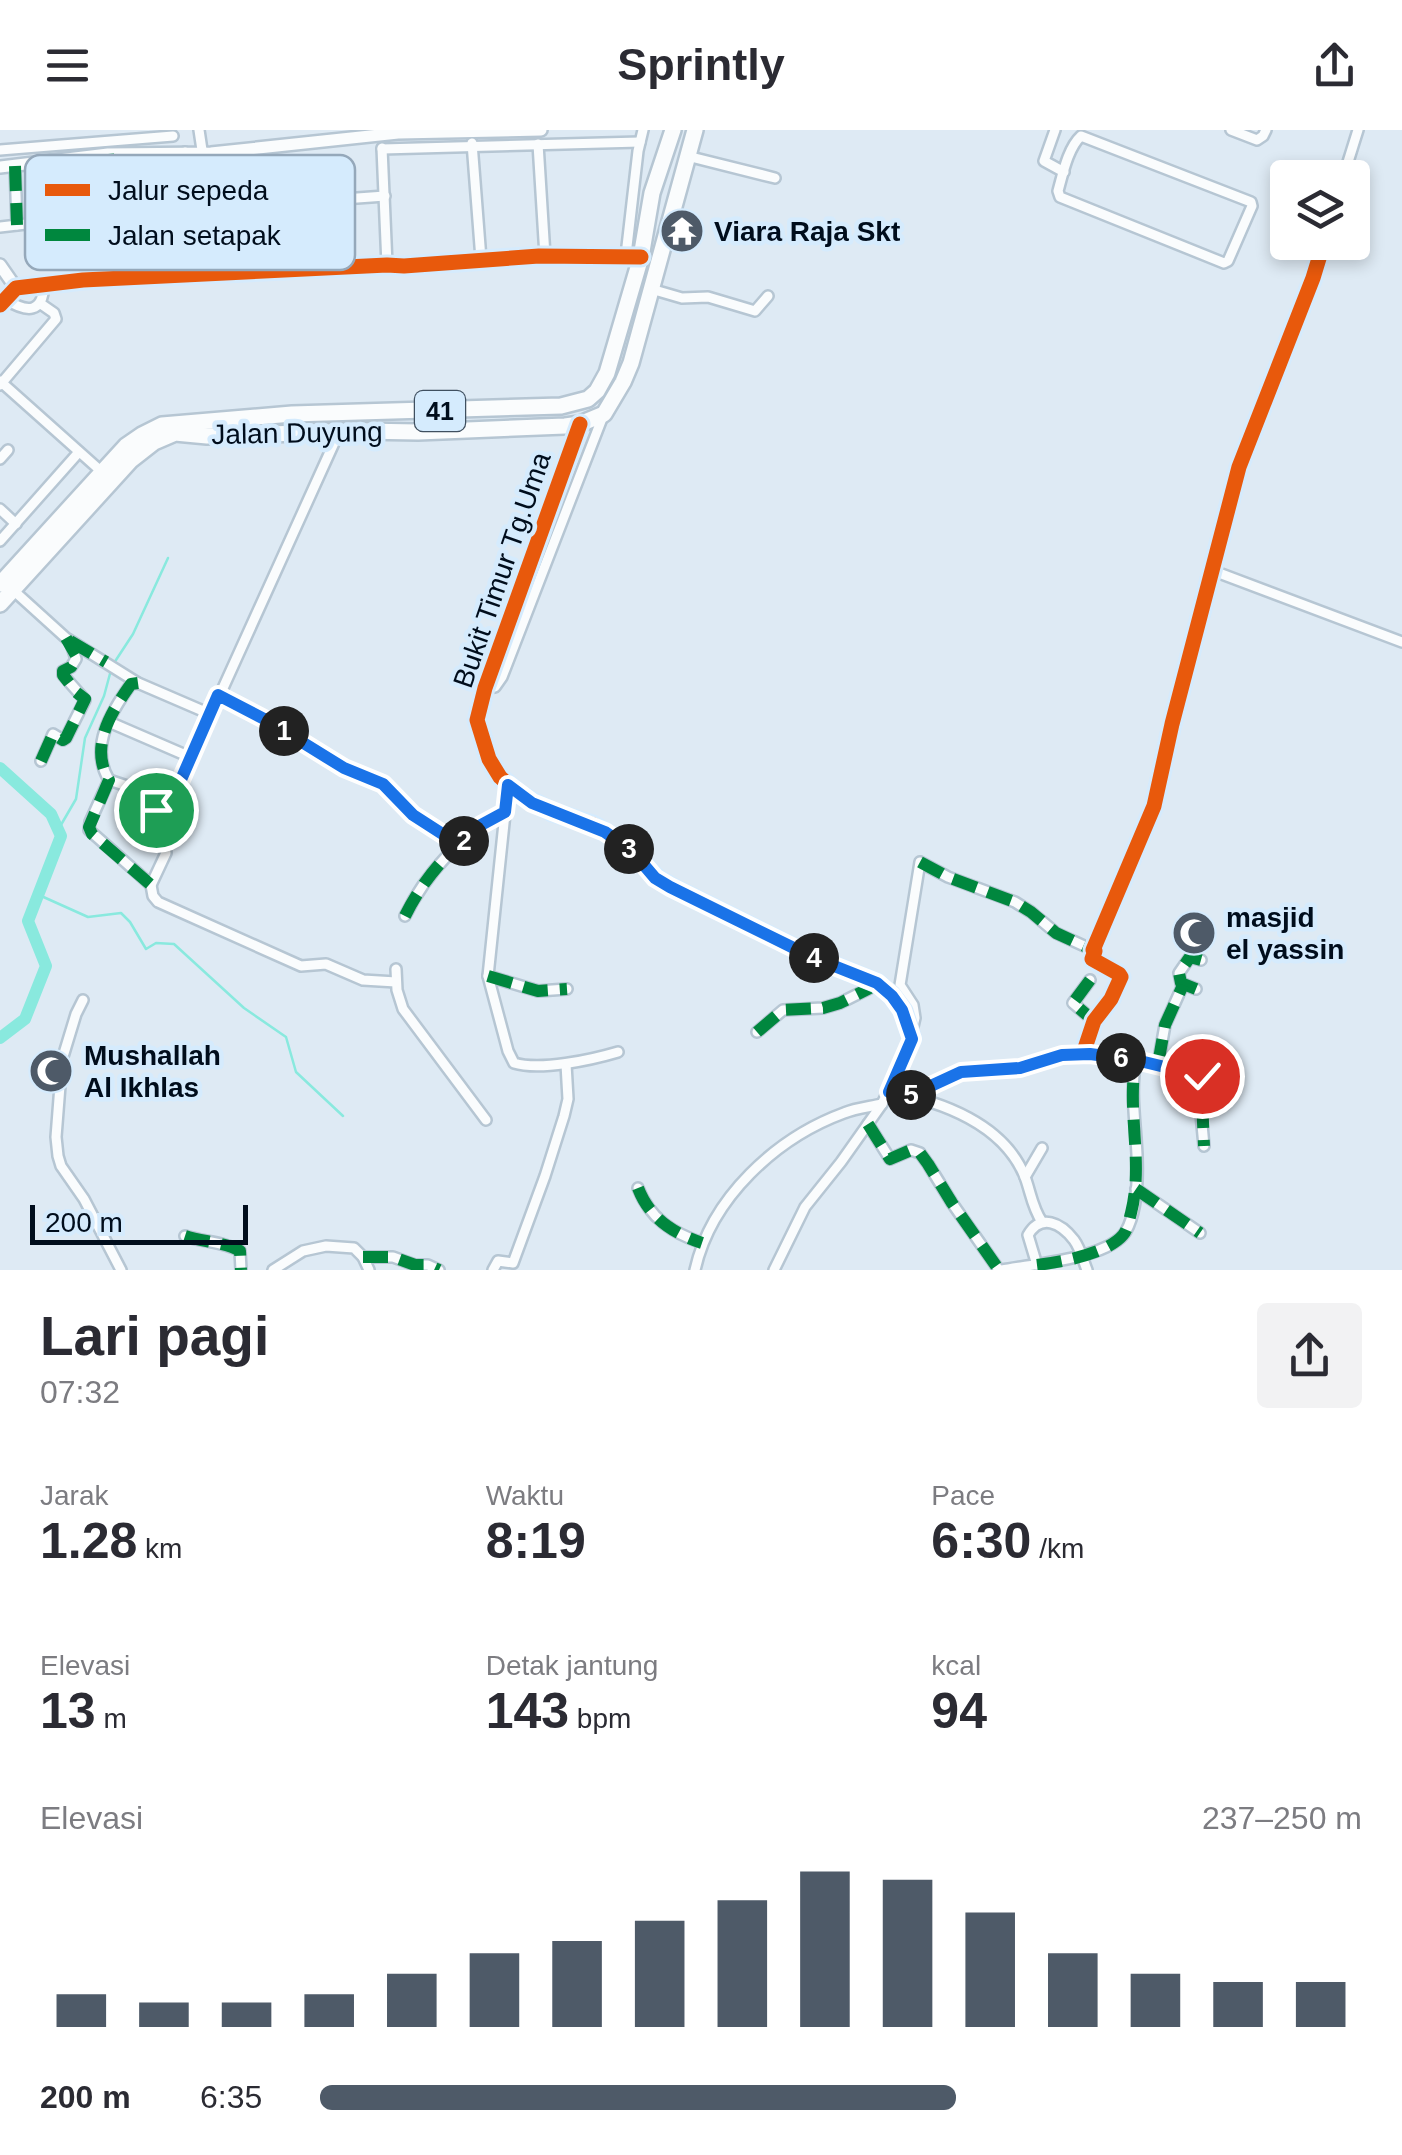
<!DOCTYPE html>
<html lang="id">
<head>
<meta charset="utf-8">
<style>
	body { margin:0; font-family:Helvetica,sans-serif; background:#f2f2f3; color:#2b2b33; height:100vh; display:flex; flex-direction:column; font-size:38px; white-space:nowrap }
	* { box-sizing:border-box; margin:0 }
	p { font-size:32px; color:#7c7c81 }
	.icon { flex:none; width:55px; height:55px; fill:none; stroke:currentColor; stroke-width:2; stroke-linecap:round; stroke-linejoin:round }
	.map { position:relative; height:1140px; overflow:hidden }
	.sheet { display:flex; flex-direction:column; background:#fff; flex:1 }
	.sheet>* { flex:none }
	.fabs { position:absolute; left:1270px; top:30px; display:grid; gap:20px }
	.fabs a { display:grid; place-items:center; width:100px; height:100px; border-radius:10px; background:#fff; box-shadow:0 5px 15px #0003; font-size:50px }
	.scale { position:absolute; left:30px; bottom:25px; width:218px; box-sizing:border-box; padding-left:10px; border:5px solid #000d1c; border-top:0; font-size:28px; line-height:35px; white-space:nowrap; color:#000d1c; -webkit-text-stroke:8px #d5ebfd; paint-order:stroke }
	.pin { position:absolute; display:grid; place-items:center; width:85px; height:85px; color:#fff; margin:-42px; border:5px solid #fff; border-radius:50%; box-shadow:0 2px 10px #0007 }
	.km { position:absolute; width:50px; height:50px; margin:-25px; border-radius:50%; background:#222; color:#fff; font-size:28px; line-height:50px; text-align:center }
	.round { display:grid; place-items:center; flex:none; width:105px; height:105px; border-radius:10px; background:#f2f2f3 }
	.headline { display:flex; align-items:center; justify-content:space-between; height:170px; padding:0 40px }
	h1 { font-size:55px; font-weight:600; line-height:75px }
	.stats { display:grid; grid-template-columns:repeat(3,1fr); gap:15px; height:170px; padding:10px 40px }
	.stats div { display:grid; align-content:center }
	.stats b { font-size:50px; font-weight:600 }
	.stats small { font-size:28px; font-weight:400 }
	.stats p { font-size:28px }
	.chart { height:280px; padding:20px 40px }
	.chart p { display:flex; justify-content:space-between }
	.chart svg { width:100%; height:180px; margin-top:10px; stroke:#4e5a68; stroke-width:6 }
	ul { padding:0 40px; list-style:none; font-size:32px }
	li { display:grid; grid-template-columns:160px 120px 1fr; align-items:center; height:75px }
	li i { height:25px; border-radius:12px; background:#4e5a68 }
	header { display:flex; justify-content:space-between; align-items:center; height:130px; padding:0 40px; background:#fff; font-size:45px; font-weight:600 }
	.map>svg:first-child { display:block }
</style>
</head>
<body>
<header><svg class="icon" aria-label="menu" viewBox="0 0 24 24"><path d="M4 6h16M4 12h16M4 18h16"/></svg>Sprintly<svg class="icon" aria-label="share" viewBox="0 0 24 24"><path d="M12 15V3M7 8l5-5 5 5M5 13v7h14v-7"/></svg></header>
<div class="map">
<svg width="1402" height="1140" viewBox="0 0 1402 1140">
	<rect width="100%" height="100%" fill="#deeaf4"/>
	<g fill="none" stroke-linecap="round" stroke-linejoin="round">
		<g stroke="#89e9de" stroke-width="2.5">
			<path d="M114,533L133,504L168,428"/>
			<path d="M58,700L76,669L85,608L104,566L111,540"/>
			<path d="M39,765L88,787L121,783L130,792L146,819L156,813L174,814L244,878L286,907L296,942L343,986"/>
		</g>
		<path stroke="#89e9de" stroke-width="12" d="M0,638L51,684L61,706L28,791L46,836L25,889L0,908"/>
		<defs>
			<g id="street">
				<path d="M199,0L202,20L206,23"/>
				<path d="M1055,0L1044,31L1064,42"/>
				<path d="M1231,0L1257,10L1263,6L1266,0"/>
				<path d="M1081,6L1251,72L1252,76L1228,131L1224,133L1060,67L1058,61C1063,43 1068,18 1081,6Z"/>
				<path d="M472,13L481,129"/>
				<path d="M538,14L545,126"/>
				<path d="M382,18L387,135"/>
				<path d="M382,19L640,12"/>
				<path d="M0,20L173,6"/>
				<path d="M185,22L189,146"/>
				<path d="M211,23L220,142"/>
				<path d="M108,24L114,85"/>
				<path d="M687,26L775,48"/>
				<path d="M15,36L17,95"/>
				<path d="M1343,48L1358,0"/>
				<path d="M78,88L83,150"/>
				<path d="M0,97L78,88L385,66"/>
				<path d="M626,125L638,21L643,0"/>
				<path d="M651,159L682,168L708,167L755,181L768,166"/>
				<path d="M5,169C27,183 43,184 44,154"/>
				<path d="M0,251L102,342"/>
				<path d="M0,255L56,189L54,183L41,174"/>
				<path d="M580,294L485,558L477,590L489,629L500,647L520,665L552,682L593,695L605,702L632,721L655,747L671,757L815,828L877,853L891,865L903,881L912,909"/>
				<path d="M0,329L8,320"/>
				<path d="M0,379L16,394"/>
				<path d="M0,411L79,322"/>
				<path d="M1211,440L1402,512"/>
				<path d="M13,460L66,508L138,553L210,584"/>
				<path d="M138,553L131,554C111,582 89,617 109,650L127,656L137,670L166,684"/>
				<path d="M485,558L495,557L502,547L603,286"/>
				<path d="M218,565L268,591L345,638L383,653L413,685L460,714"/>
				<path d="M109,592L190,627"/>
				<path d="M41,631L53,604L63,610L66,608L85,570L63,545V541L71,537L76,529L71,514"/>
				<path d="M109,650L90,692L89,700L151,755L153,766L158,772L301,836L326,834L363,850L396,852"/>
				<path d="M508,655L488,846L508,921L514,933C540,941 591,930 618,922"/>
				<path d="M151,755L166,723L161,700L166,684L339,302"/>
				<path d="M405,786C426,743 462,704 505,682"/>
				<path d="M396,839L397,860L403,879L486,990"/>
				<path d="M488,846L538,861L567,859"/>
				<path d="M1090,850L1073,873L1094,891"/>
				<path d="M1196,859L1181,853L1179,843L1190,827L1201,830"/>
				<path d="M83,870L76,884L62,930L56,1007L58,1026L61,1036L84,1069L121,1140"/>
				<path d="M757,902L783,880L823,878L840,873L872,857H881"/>
				<path d="M1083,924L1094,891L1111,869L1121,847L1119,844L1092,829L1095,821L1093,820L1154,676L1172,594L1239,337L1313,148L1324,112"/>
				<path d="M1158,934L1165,895L1183,855"/>
				<path d="M889,962C941,971 1004,994 1025,1047C1031,1063 1032,1077 1042,1092"/>
				<path d="M909,966L961,942L1020,938L1062,925L1090,924L1136,930L1202,946L1201,984L1204,1016"/>
				<path d="M868,994L890,1029L911,1020L920,1023L928,1034L952,1073L999,1140"/>
				<path d="M1025,1047L1042,1018"/>
				<path d="M638,1058C650,1089 673,1103 702,1113"/>
				<path d="M1136,1059L1200,1103"/>
				<path d="M185,1106C203,1112 225,1112 240,1121L241,1140"/>
				<path d="M363,1127H393L415,1135H428L439,1140"/>
				<path d="M1037,1135L1028,1105C1041,1083 1061,1093 1074,1110C1080,1118 1083,1130 1087,1140"/>
				<path d="M273,1140L303,1121L326,1116L354,1118L363,1127L369,1140"/>
				<path d="M493,1140L498,1131L513,1133L545,1046L564,986L568,969L566,934"/>
				<path d="M695,1140C711,1068 776,1008 844,983C856,978 869,977 882,974"/>
				<path d="M774,1140L805,1077L841,1032L882,974L907,922L915,888L913,875L900,855L920,732L948,747L1015,772L1031,782L1056,803L1093,820"/>
				<path d="M1002,1140C1031,1134 1110,1129 1126,1101C1139,1078 1138,1034 1136,1008C1134,981 1131,956 1136,930"/>
			</g>
			<g id="secondary">
				<path d="M0,37L108,24L211,23L398,3L541,0"/>
				<path d="M0,135L16,158L83,150L189,146L220,142L404,136L539,126L641,127"/>
			</g>
			<g id="highway">
				<path d="M0,454L126,316L142,305L162,295L292,284L561,276L588,269L597,261L607,243L641,127L652,63L673,0"/>
				<path d="M0,474L131,330L154,312L175,303L207,306L361,301L418,302L565,296L580,294L604,284L623,252L631,233L695,0"/>
			</g>
		</defs>
		<use href="#street" stroke="#b6c6d3" stroke-width="14"/>
		<use href="#secondary" stroke="#b6c6d3" stroke-width="16"/>
		<use href="#highway" stroke="#b6c6d3" stroke-width="20"/>
		<use href="#street" stroke="#fafcfd" stroke-width="9"/>
		<use href="#secondary" stroke="#fafcfd" stroke-width="11"/>
		<use href="#highway" stroke="#fafcfd" stroke-width="15"/>
		<g stroke="#00873e" stroke-width="12" stroke-dasharray="25 12" stroke-linecap="butt">
			<path d="M108,24L114,85"/>
			<path d="M15,36L17,95"/>
			<path d="M70,511L106,532"/>
			<path d="M138,553L131,554C111,582 89,617 109,650L89,697L92,704L151,755"/>
			<path d="M41,631L53,604L63,610L66,608L85,569L76,562L63,545V541L71,537L77,527L66,508"/>
			<path d="M377,651L387,657L413,685L460,714"/>
			<path d="M920,732L948,747L1015,772L1031,782L1056,803L1093,820L1096,813"/>
			<path d="M405,786C426,743 462,704 505,682"/>
			<path d="M488,846L538,861L567,859"/>
			<path d="M1090,850L1073,873L1094,891"/>
			<path d="M1196,859L1181,853L1179,843L1190,827L1201,830"/>
			<path d="M757,902L783,880L823,878L840,873L872,857H879"/>
			<path d="M1083,924L1136,930L1201,945L1204,1016"/>
			<path d="M1158,934L1165,895L1183,855"/>
			<path d="M868,994L890,1029L911,1020L920,1023L928,1034L952,1073L999,1140"/>
			<path d="M638,1058C650,1089 673,1103 702,1113"/>
			<path d="M1136,1059L1200,1103"/>
			<path d="M185,1106C203,1112 225,1112 240,1121L241,1140"/>
			<path d="M363,1127H393L415,1135H428L439,1140"/>
			<path d="M1037,1135C1061,1132 1107,1124 1123,1105C1128,1099 1129,1090 1131,1083C1144,1032 1126,980 1136,930"/>
		</g>
		<defs>
			<g id="cycleway">
				<path d="M0,175L16,158L83,150L387,135L404,136L539,126L641,127"/>
				<path d="M580,294L485,558L477,590L489,629L500,647L520,665L552,682L593,695L605,702L632,721L655,747L671,757L815,828L877,853L891,865L903,881L912,909"/>
				<path d="M1083,924L1094,891L1111,869L1121,847L1119,844L1092,829L1095,821L1093,820L1154,676L1172,594L1239,337L1313,148L1324,112"/>
			</g>
		</defs>
		<use href="#cycleway" stroke="#d5ebfd" stroke-width="21"/>
		<use href="#cycleway" stroke="#e8590c" stroke-width="15"/>
	</g>
	<g fill="none" stroke-linecap="round" stroke-linejoin="round">
		<defs>
			<path id="route" d="M156,680L166,684L218,565L268,591L344,638L383,654L413,685L458,714H462L481,695L505,682L508,655L532,673L605,702L632,721L655,748L670,757L814,828L877,853L892,866L902,880L912,909L889,962L909,966L961,942L1020,938L1062,925L1090,924L1136,930L1202,946"/>
		</defs>
		<use href="#route" stroke="#fff" stroke-width="20"/>
		<use href="#route" stroke="#1a73e8" stroke-width="12"/>
	</g>
	<defs>
		<symbol id="temple-disc" viewBox="-11 -11 22 22"><circle r="9.5" fill="#4e5a68" stroke="#d5ebfd"/><path d="M0-6L5-2H3V0L6.5 2.5H4V6H1.5V3h-3V6H-4V2.5H-6.5L-3 0V-2H-5Z" fill="#fff"/></symbol>
		<symbol id="mosque-disc" viewBox="-11 -11 22 22"><circle r="9.5" fill="#4e5a68" stroke="#d5ebfd"/><path d="M3.5-4.9A6 6 0 1 0 3.5 4.9A5 5 0 1 1 3.5-4.9Z" fill="#fff"/></symbol>
	</defs>
	<g fill-rule="evenodd">
		<use href="#temple-disc" x="657" y="76" width="50" height="50"/>
		<use href="#mosque-disc" x="1169" y="778" width="50" height="50"/>
		<use href="#mosque-disc" x="26" y="916" width="50" height="50"/>
	</g>
	<g text-anchor="middle" dominant-baseline="central" stroke-width="9" stroke-linejoin="round" paint-order="stroke">
		<rect fill="#d5ebfd" stroke="#405060" stroke-width="2.5" x="415" y="261" width="50" height="40" rx="8"/>
		<g font-size="25" font-weight="bold" fill="#000d1c">
			<text x="440" y="281">41</text>
		</g>
		<g font-size="28" font-weight="bold" fill="#000d1c" stroke="#d5ebfd" text-anchor="start">
			<text x="714" y="101">Viara Raja Skt</text>
			<text x="1226" y="787">masjid<tspan x="1226" dy="32">el yassin</tspan></text>
			<text x="84" y="925">Mushallah<tspan x="84" dy="32">Al Ikhlas</tspan></text>
		</g>
		<g font-size="28" fill="#000d1c" stroke="#d5ebfd">
			<text transform="translate(297 303) rotate(-1)">Jalan Duyung</text>
			<text transform="translate(502 440) rotate(-71)">Bukit Timur Tg.Uma</text>
		</g>
	</g>
	<rect x="25" y="25" width="330" height="115" rx="15" fill="#d5ebfd" stroke="#95a8ba" stroke-width="2.5"/>
	<rect x="45" y="54" width="45" height="12" fill="#e8590c"/>
	<rect x="45" y="99" width="45" height="12" fill="#00873e"/>
	<g font-size="28" fill="#000d1c">
		<text x="108" y="70">Jalur sepeda</text>
		<text x="108" y="115">Jalan setapak</text>
	</g>
</svg>
<div class="fabs">
<a><svg class="icon" aria-label="layers" viewBox="0 0 24 24"><path d="M12 4l9 5-9 5-9-5zM3 14l9 5 9-5"/></svg></a>
</div>
<div class="scale">200 m</div>
<div class="pin" style="left:156px;top:680px;background:#1e9e55"><svg class="icon" aria-label="arrive" viewBox="0 0 24 24"><path d="M6 21V4h12l-3 4 3 4H6"/></svg></div>
<div class="pin" style="left:1202px;top:946px;background:#d93025"><svg class="icon" aria-label="check" viewBox="0 0 24 24"><path d="M5 12l5 5 9-10"/></svg></div>
<b class="km" style="left:284px;top:601px">1</b>
<b class="km" style="left:464px;top:711px">2</b>
<b class="km" style="left:629px;top:719px">3</b>
<b class="km" style="left:814px;top:828px">4</b>
<b class="km" style="left:911px;top:965px">5</b>
<b class="km" style="left:1121px;top:928px">6</b>
</div>
<section class="sheet">
<div class="headline"><div><h1>Lari pagi</h1><p>07:32</p></div><a class="round"><svg class="icon" aria-label="share" viewBox="0 0 24 24"><path d="M12 15V3M7 8l5-5 5 5M5 13v7h14v-7"/></svg></a></div>
<div class="stats">
<div><p>Jarak</p><b>1.28<small> km</small></b></div>
<div><p>Waktu</p><b>8:19</b></div>
<div><p>Pace</p><b>6:30<small> /km</small></b></div>
</div>
<div class="stats">
<div><p>Elevasi</p><b>13<small> m</small></b></div>
<div><p>Detak jantung</p><b>143<small> bpm</small></b></div>
<div><p>kcal</p><b>94</b></div>
</div>
<div class="chart"><p><span>Elevasi</span>237–250 m</p>
<svg viewBox="0 0 160 44" preserveAspectRatio="none"><path d="M5 44V36M15 44V38M25 44V38M35 44V36M45 44V31M55 44V26M65 44V23M75 44V18M85 44V13M95 44V6M105 44V8M115 44V16M125 44V26M135 44V31M145 44V33M155 44V33"/></svg>
</div>
<ul>
<li><b>200 m</b>6:35<i style="width:61%"></i></li>
</ul>
</section>
</body>
</html>
